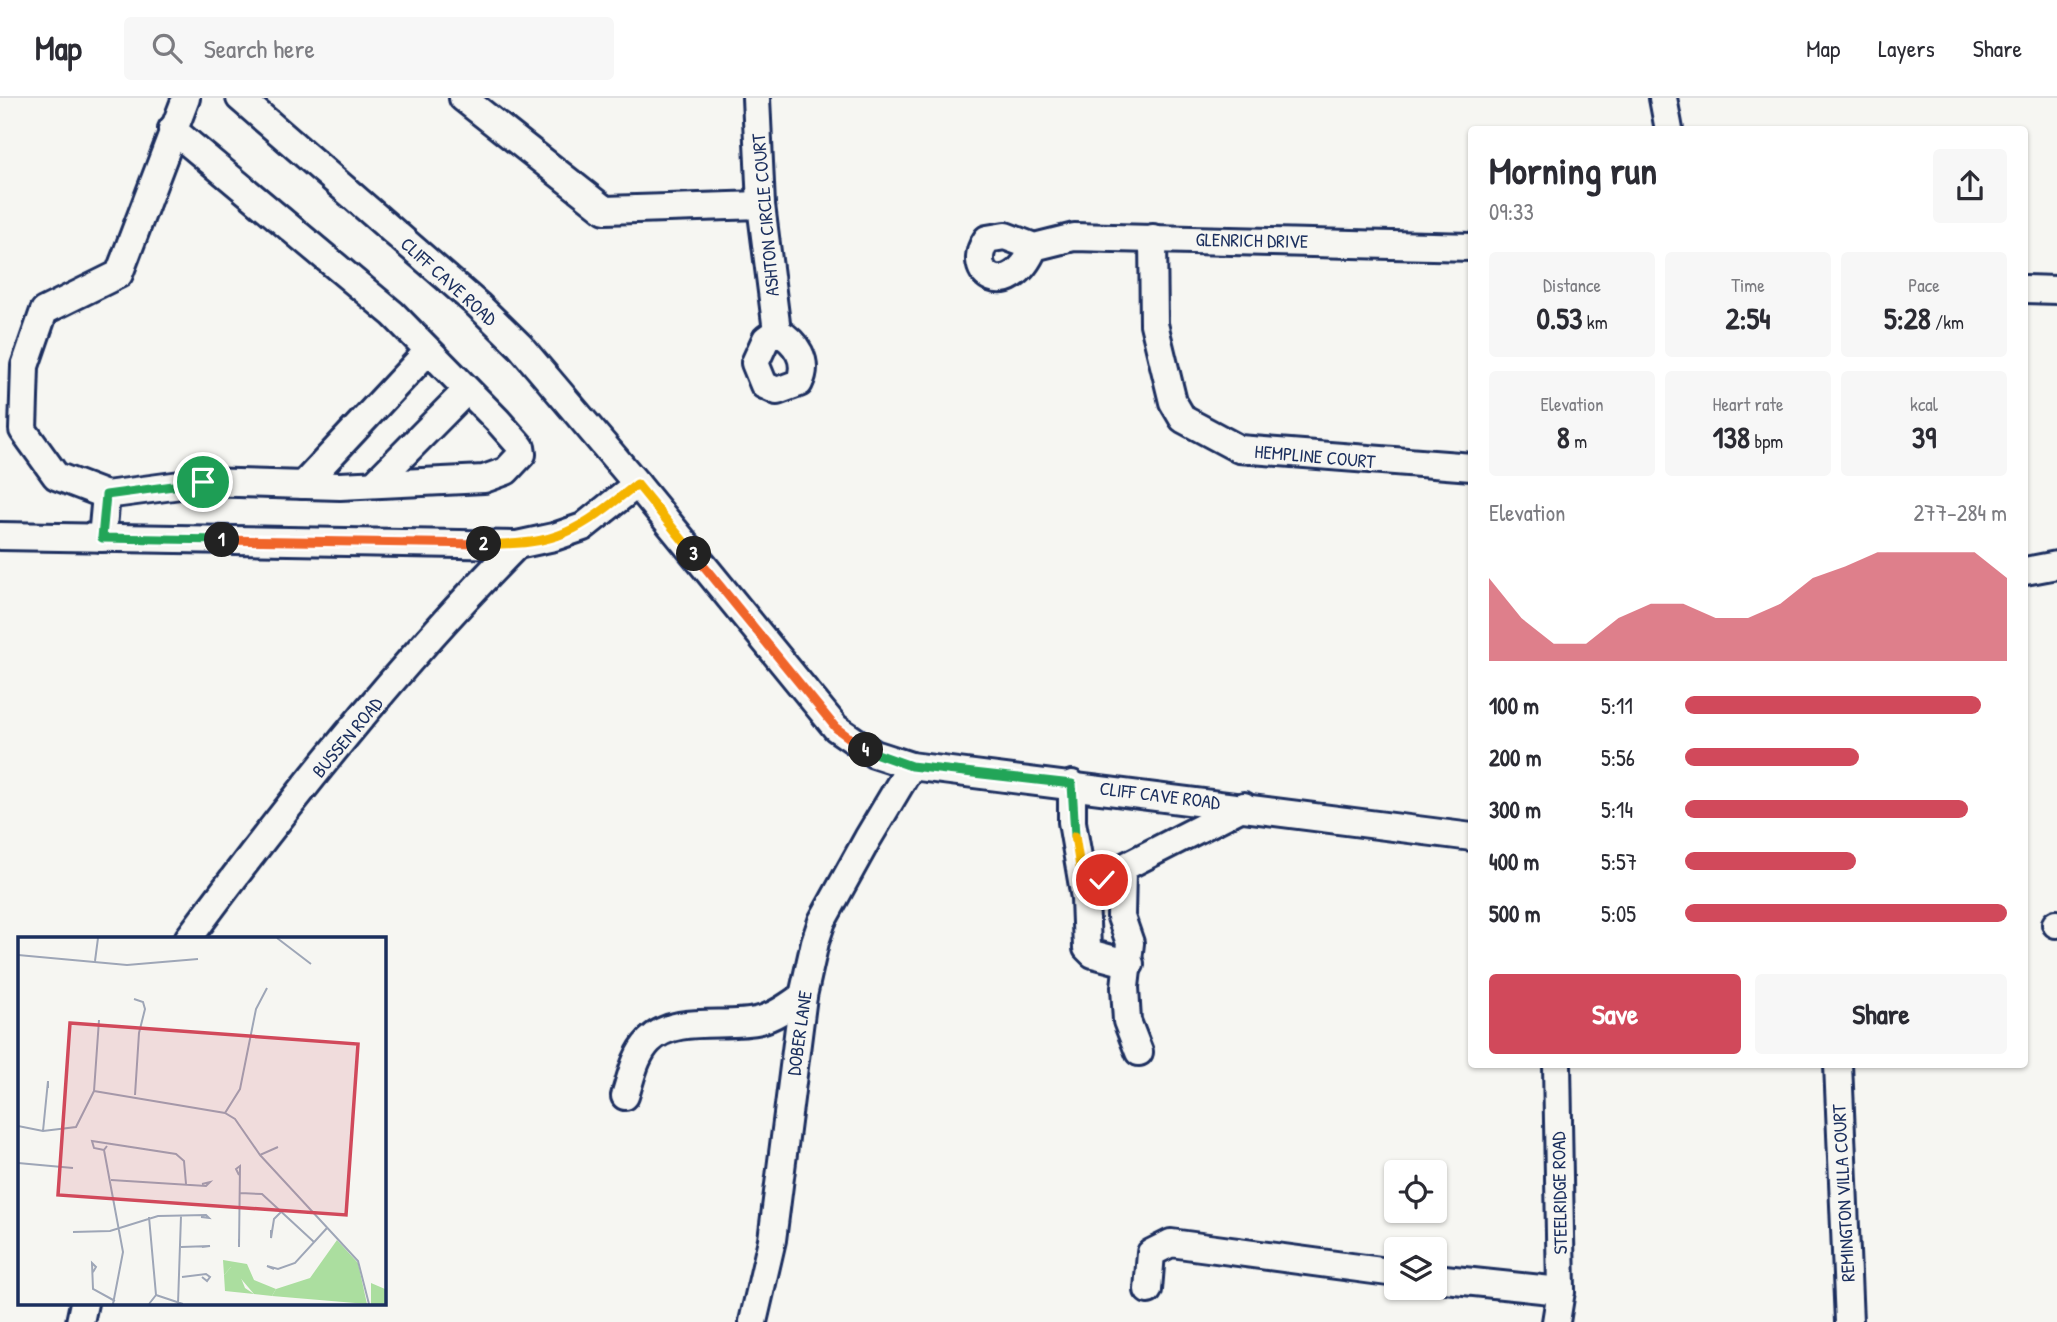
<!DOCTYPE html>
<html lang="en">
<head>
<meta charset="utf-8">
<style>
	body { margin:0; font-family:"Patrick Hand",sans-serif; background:#f7f7f7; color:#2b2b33; height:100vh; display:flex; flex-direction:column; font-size:26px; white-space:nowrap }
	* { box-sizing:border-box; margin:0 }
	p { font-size:23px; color:#7c7c81 }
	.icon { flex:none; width:38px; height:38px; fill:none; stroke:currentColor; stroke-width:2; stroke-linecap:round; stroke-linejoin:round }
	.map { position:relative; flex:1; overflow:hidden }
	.side { position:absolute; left:1468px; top:28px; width:560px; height:942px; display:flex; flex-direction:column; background:#fff; border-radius:7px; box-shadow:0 2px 5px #0004 }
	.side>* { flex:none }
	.tools { position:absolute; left:1384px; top:1062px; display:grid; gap:14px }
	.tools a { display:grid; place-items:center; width:63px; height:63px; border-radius:7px; background:#fff; box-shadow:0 2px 5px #0004; font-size:35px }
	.pin { position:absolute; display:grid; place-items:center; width:60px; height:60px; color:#fff; margin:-30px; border:4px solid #fff; border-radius:50%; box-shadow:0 2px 7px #0007 }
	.km { position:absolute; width:35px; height:35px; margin:-18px; border-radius:50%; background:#222; color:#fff; font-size:19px; line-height:35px; text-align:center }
	.round { display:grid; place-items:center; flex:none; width:74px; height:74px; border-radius:7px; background:#f7f7f7 }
	.head { display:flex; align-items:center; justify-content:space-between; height:119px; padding:0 21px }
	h1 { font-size:38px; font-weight:700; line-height:52px }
	.metrics { display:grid; grid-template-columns:repeat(3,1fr); gap:10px; height:119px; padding:7px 21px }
	.metrics div { display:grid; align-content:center; border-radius:7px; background:#f7f7f7; text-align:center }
	.metrics b { font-size:30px; font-weight:700 }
	.metrics small { font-size:19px; font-weight:400 }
	.metrics p { font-size:19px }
	.chart { height:196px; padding:14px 21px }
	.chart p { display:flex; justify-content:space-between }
	.chart svg { width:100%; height:126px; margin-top:7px; fill:#d1495b; opacity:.7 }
	.cta { display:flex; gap:14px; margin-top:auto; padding:14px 21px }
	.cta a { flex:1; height:80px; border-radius:7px; background:#d1495b; color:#fff; font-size:28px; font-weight:700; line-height:80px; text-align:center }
	.cta a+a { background:#f7f7f7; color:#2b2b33 }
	ul { padding:0 21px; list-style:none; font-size:23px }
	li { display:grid; grid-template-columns:112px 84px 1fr; align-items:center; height:52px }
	li i { height:18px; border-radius:9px; background:#d1495b }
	header { display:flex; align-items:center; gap:42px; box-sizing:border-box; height:98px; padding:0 35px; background:#fff; border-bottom:2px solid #e1e1e2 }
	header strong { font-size:33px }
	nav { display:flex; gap:38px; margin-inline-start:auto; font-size:24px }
	.search { width:490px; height:63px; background:#f7f7f7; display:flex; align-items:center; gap:18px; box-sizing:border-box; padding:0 24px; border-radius:7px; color:#7c7c81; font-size:26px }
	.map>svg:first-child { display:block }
</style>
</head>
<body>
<header>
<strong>Map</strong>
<div class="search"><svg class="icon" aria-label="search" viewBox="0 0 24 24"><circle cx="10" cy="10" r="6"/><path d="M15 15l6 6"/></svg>Search here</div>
<nav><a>Map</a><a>Layers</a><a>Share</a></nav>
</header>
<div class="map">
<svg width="2057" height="1224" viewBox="0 0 2057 1224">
	<rect width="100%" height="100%" fill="#f6f6f2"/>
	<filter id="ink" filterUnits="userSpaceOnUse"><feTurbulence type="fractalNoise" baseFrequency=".0143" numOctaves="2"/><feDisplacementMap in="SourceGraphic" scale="14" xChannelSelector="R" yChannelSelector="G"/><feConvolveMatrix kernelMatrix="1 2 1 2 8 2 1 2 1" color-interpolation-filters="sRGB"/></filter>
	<g filter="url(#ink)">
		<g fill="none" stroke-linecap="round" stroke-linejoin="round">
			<defs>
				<g id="minor">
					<path d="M240,0L478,207L520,248L637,386"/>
					<path d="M463,0L605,112L761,107"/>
					<path d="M756,0L761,107L777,233"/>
					<path d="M1663,0L1669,32"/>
					<path d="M1153,140L1154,226L1173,304L1183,321L1239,351L1472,369"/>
					<path d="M1034,149C1010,206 962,177 987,141L1005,138L1034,149L1074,139L1472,149"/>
					<path d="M2025,191L2057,192"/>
					<path d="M777,233C796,244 810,263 799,285L777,293L764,287L755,265L766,241Z"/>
					<path d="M374,386L467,292"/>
					<path d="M303,387L428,253"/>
					<path d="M106,397L203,384L340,388L484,381L506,373L522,356L521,349L498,323L393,216L172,31"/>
					<path d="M0,438L517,447L554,439L583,429L637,386L836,630L874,656L911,668L1472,739"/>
					<path d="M102,440L106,397L56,378L23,332L25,268L44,213L119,176L186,0"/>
					<path d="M2025,473L2057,467"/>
					<path d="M1072,686V724L1085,800L1087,850L1093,856L1130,866"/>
					<path d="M2056,826H2057"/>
					<path d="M188,841C290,703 397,569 517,447"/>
					<path d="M1139,954L1127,923L1125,889L1130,845L1121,819L1122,770L1244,708"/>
					<path d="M1838,966L1849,1224"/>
					<path d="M625,998C631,980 635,957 649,943C675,916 727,931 760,922C776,918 790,907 803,898"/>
					<path d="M1435,1180L1561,1193"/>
					<path d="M1148,1192L1151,1155L1171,1145L1396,1175"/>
					<path d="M80,1224L84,1205"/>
					<path d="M753,1224L772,1142L803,898L815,844L822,823L868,740L911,668"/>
					<path d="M1556,1224L1561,1193L1557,966"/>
				</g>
			</defs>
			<use href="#minor" stroke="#1b2f5e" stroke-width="32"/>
			<use href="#minor" stroke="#f6f6f2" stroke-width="26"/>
		</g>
	</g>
	<g fill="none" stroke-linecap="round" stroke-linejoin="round" filter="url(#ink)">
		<defs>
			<path id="split-1" d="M203,384L106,397L102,440L222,442"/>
			<path id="split-2" d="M222,442L484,446"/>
			<path id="split-3" d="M484,446C560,448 580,431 637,386L694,456"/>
			<path id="split-4" d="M694,456L836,630L866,652"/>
			<path id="split-5" d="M866,652L911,668L1072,686L1075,738"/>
			<path id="split-6" d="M1075,738L1085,800L1102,782"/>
		</defs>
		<use href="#split-1" stroke="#fff" stroke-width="14"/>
		<use href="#split-2" stroke="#fff" stroke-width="14"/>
		<use href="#split-3" stroke="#fff" stroke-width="14"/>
		<use href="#split-4" stroke="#fff" stroke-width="14"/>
		<use href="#split-5" stroke="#fff" stroke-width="14"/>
		<use href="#split-6" stroke="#fff" stroke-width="14"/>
		<use href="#split-1" stroke="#22a559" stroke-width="9"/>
		<use href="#split-2" stroke="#f0652b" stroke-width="9"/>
		<use href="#split-3" stroke="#f5b400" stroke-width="9"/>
		<use href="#split-4" stroke="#f0652b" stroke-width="9"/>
		<use href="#split-5" stroke="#22a559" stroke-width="9"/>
		<use href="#split-6" stroke="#f5b400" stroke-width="9"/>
	</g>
	<g text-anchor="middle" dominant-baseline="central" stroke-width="5" stroke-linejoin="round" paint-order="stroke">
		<g font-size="19" fill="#1b2f5e" stroke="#f6f6f2">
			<text transform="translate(765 117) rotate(-95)">ASHTON CIRCLE COURT</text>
			<text transform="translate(1252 142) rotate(1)">GLENRICH DRIVE</text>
			<text transform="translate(449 183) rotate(42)">CLIFF CAVE ROAD</text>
			<text transform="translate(1315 358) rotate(5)">HEMPLINE COURT</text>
			<text transform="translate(347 639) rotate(-50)">BUSSEN ROAD</text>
			<text transform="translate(1160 697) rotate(7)">CLIFF CAVE ROAD</text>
			<text transform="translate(799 935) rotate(-82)">DOBER LANE</text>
			<text transform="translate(1559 1095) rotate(-91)">STEELRIDGE ROAD</text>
			<text transform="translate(1843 1095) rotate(-93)">REMINGTON VILLA COURT</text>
		</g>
	</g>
	<g transform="translate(18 839)">
		<rect width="368" height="368" fill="#f6f6f2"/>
		<path d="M205,323L229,327L236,343L258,352L254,359L236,357L213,330L206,338ZM353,346L367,352V367H353Z" fill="#abde9f"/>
		<path d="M319,303L340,326L349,367L254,359L258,352L292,341ZM213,330L219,331L227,351L236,357L207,354L206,338Z" fill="#abde9f"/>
		<path fill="none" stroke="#9ea6b7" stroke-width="2" d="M259,1L293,27M0,18L109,28L180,22M77,24L80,1M116,62L125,65L127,72L121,96L117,158M76,154L207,176L217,182L242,218L260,210M76,154L81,83M207,176L222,152L238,72L249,51M0,189L25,194L58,190L76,154M25,194L30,144V151M89,209L86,213L105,315L95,367M86,213L76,211L74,204L158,217L166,224L168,247M242,218L340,324L351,367M0,226L55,231M221,238L218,232L222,229L221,310V302M93,243L188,249L192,245L184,247M222,256L244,257L296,305M131,280L138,358L131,367M253,293V301L256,282L264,274M55,295L92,294L140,279L188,278L191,281L183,280M163,310L192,309L184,310M256,332L249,329L260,332L277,326L309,291M75,335L78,330L74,326L75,352L97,364M164,340L188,337L192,340L189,344L184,340M138,358L165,367M160,367L163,279"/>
		<path fill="#d1495b" fill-opacity="0.15" stroke="#d1495b" stroke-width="3.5" d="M52,86L340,107L328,278L40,258Z"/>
		<rect width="368" height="368" fill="none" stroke="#1b2f5e" stroke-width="3.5"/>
	</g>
</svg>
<div class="tools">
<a><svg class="icon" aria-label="locate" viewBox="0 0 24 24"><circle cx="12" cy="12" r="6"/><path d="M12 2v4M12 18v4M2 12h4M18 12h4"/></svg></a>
<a><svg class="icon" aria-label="layers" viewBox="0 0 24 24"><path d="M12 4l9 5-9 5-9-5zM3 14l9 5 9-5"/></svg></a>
</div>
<div class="pin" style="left:203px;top:384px;background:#1e9e55"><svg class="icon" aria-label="arrive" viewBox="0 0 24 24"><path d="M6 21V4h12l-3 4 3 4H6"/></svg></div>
<div class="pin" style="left:1102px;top:782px;background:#d93025"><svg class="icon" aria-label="check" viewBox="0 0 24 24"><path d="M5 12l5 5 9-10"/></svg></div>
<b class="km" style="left:222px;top:442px">1</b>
<b class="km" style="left:484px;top:446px">2</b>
<b class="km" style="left:694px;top:456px">3</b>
<b class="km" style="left:866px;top:652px">4</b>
<section class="side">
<div class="head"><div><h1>Morning run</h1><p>09:33</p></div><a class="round"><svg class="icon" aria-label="share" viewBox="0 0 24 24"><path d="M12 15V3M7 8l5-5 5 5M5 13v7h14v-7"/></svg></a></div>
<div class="metrics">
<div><p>Distance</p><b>0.53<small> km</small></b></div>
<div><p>Time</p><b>2:54</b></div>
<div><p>Pace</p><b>5:28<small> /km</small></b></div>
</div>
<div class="metrics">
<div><p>Elevation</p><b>8<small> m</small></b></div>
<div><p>Heart rate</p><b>138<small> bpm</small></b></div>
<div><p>kcal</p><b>39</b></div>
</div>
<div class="chart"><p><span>Elevation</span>277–284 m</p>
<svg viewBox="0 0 160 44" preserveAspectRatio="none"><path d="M0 44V15L10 29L20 38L30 38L40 29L50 24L60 24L70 29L80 29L90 24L100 15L110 11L120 6L130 6L140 6L150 6L160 15V44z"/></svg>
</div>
<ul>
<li><b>100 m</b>5:11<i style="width:92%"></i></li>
<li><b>200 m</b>5:56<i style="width:54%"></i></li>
<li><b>300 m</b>5:14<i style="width:88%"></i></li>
<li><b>400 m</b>5:57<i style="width:53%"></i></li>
<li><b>500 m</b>5:05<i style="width:100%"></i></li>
</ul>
<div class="cta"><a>Save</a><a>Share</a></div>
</section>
</div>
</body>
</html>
